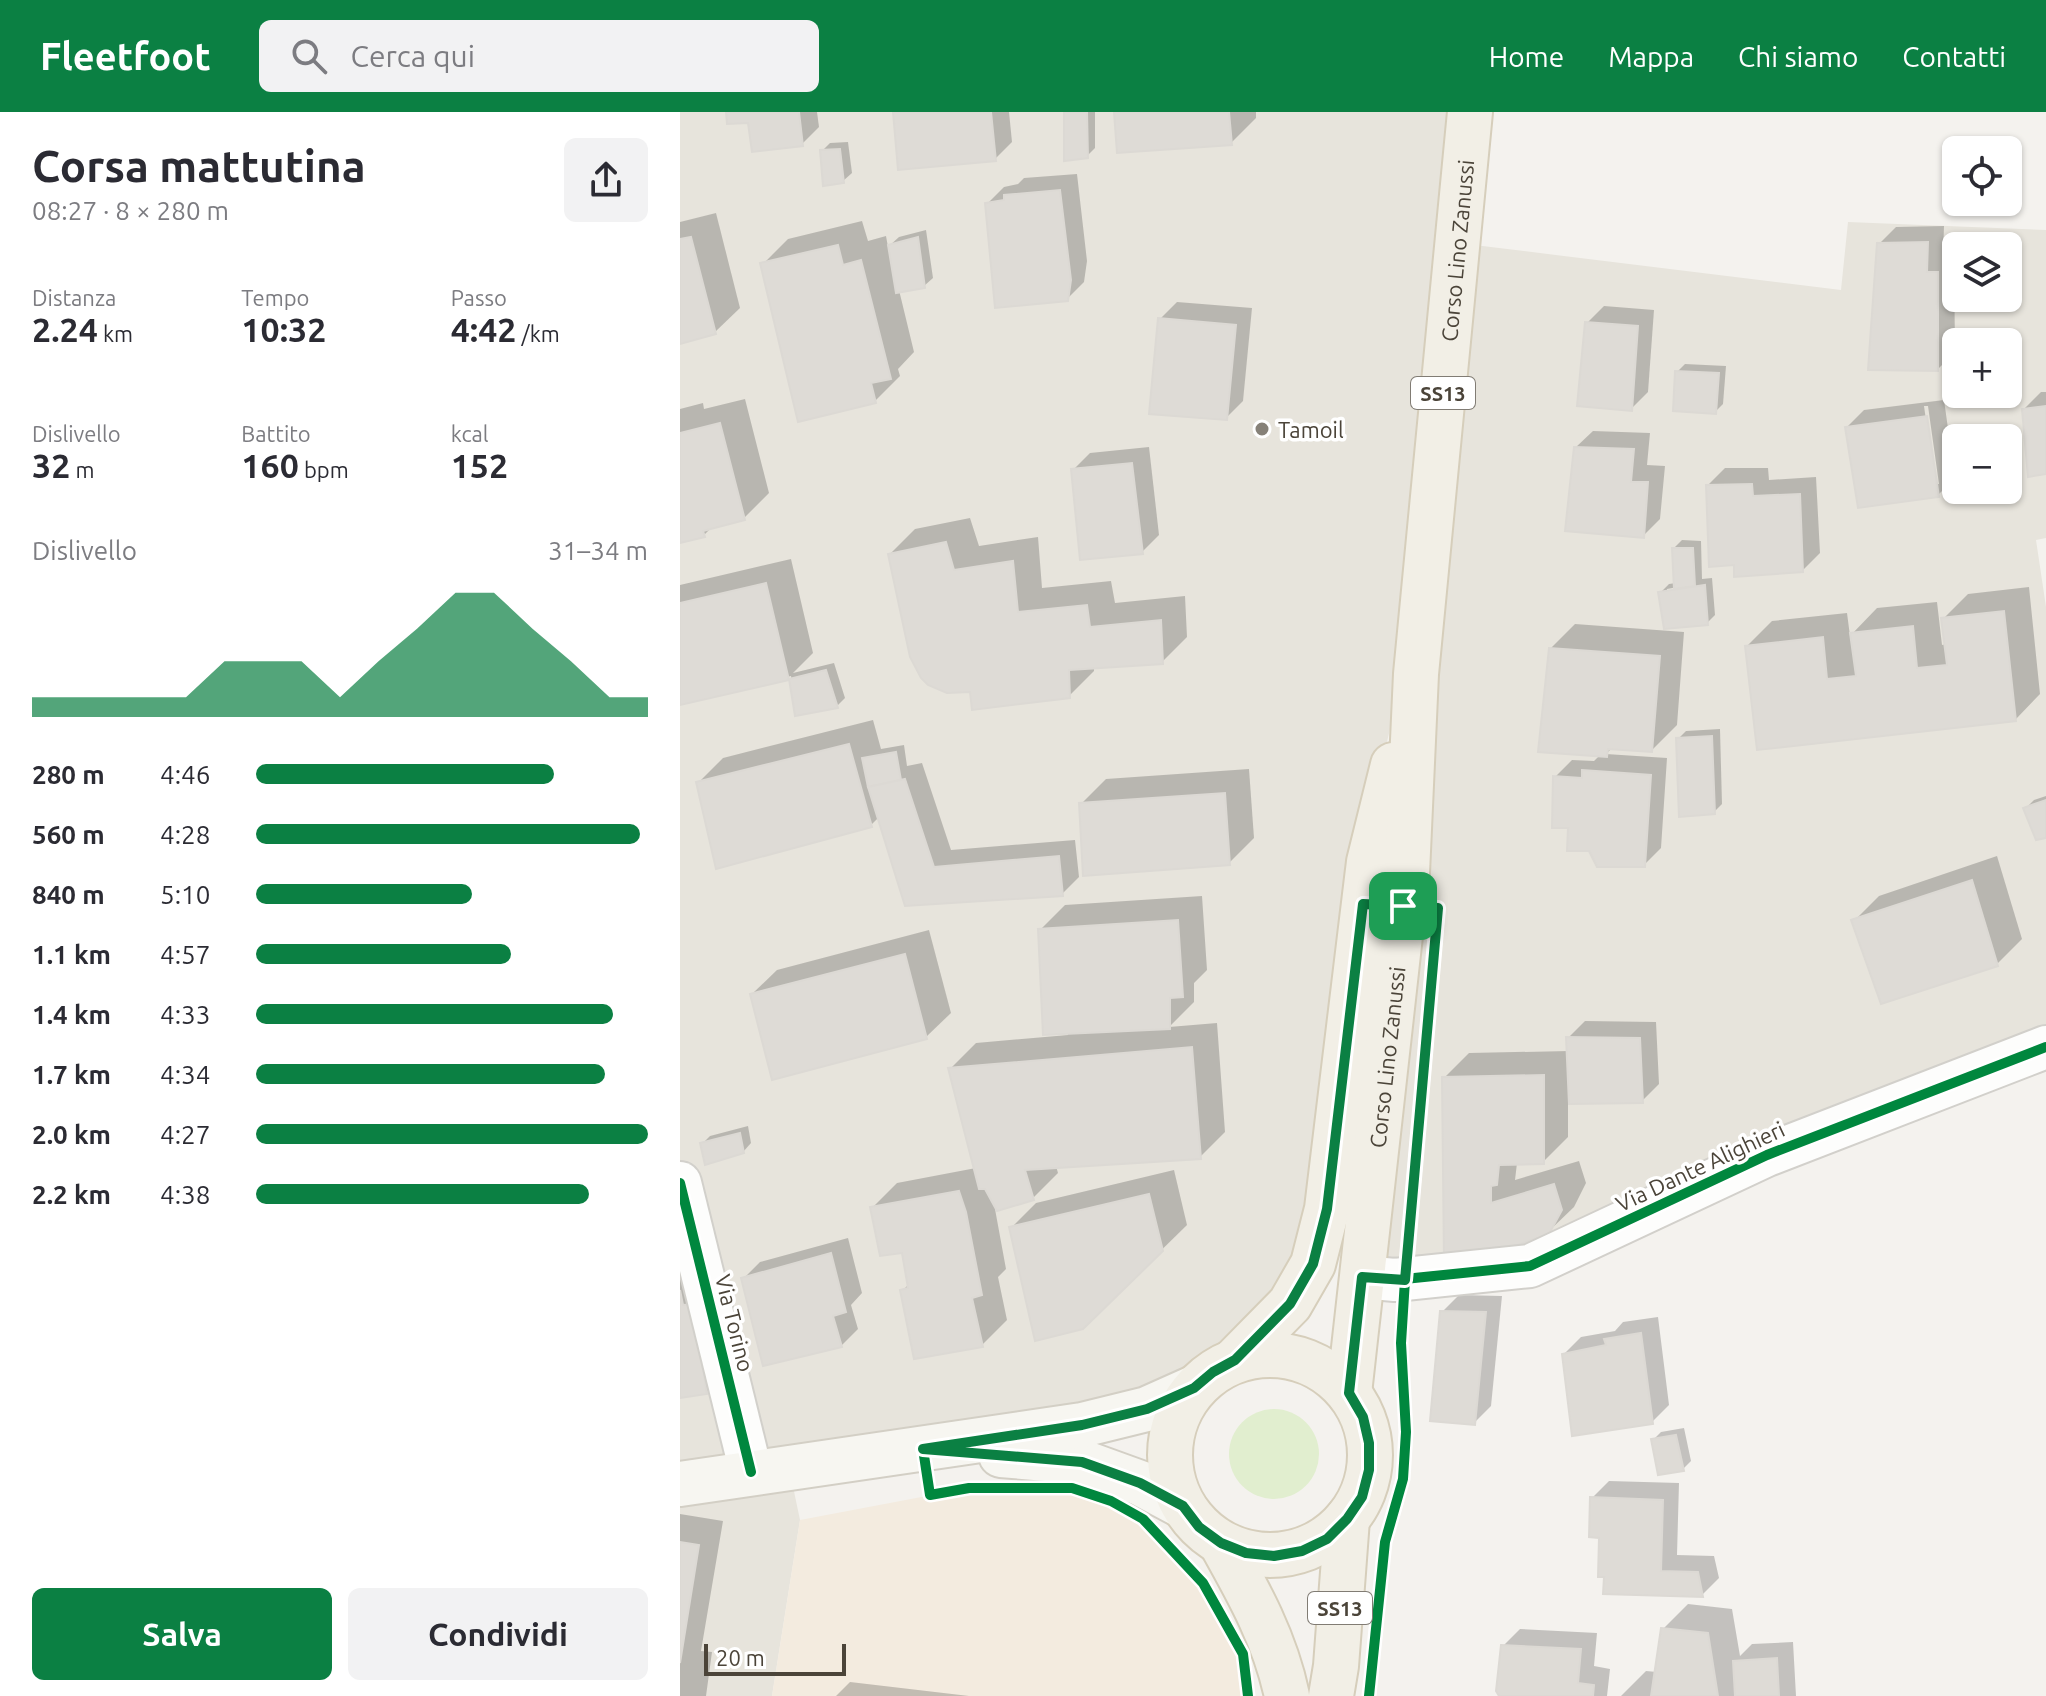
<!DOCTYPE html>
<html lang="it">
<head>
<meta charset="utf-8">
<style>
	body { margin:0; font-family:Ubuntu,sans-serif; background:#f2f2f3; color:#2b2b33; height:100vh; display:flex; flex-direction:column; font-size:30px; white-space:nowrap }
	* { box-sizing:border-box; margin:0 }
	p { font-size:26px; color:#7c7c81 }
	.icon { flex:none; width:44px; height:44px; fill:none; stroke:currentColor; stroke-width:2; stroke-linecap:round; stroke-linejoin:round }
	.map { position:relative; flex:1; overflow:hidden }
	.details { display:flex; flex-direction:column; background:#fff; width:680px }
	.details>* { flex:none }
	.buttons { position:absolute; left:1262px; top:24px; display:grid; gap:16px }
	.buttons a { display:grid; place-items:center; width:80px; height:80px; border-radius:12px; background:#fff; box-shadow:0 2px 6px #0004; font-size:40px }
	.scale { position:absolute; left:24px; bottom:20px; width:142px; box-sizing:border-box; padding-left:8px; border:4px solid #4b4439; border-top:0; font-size:22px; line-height:28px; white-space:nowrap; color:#4b4439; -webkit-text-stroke:6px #fff; paint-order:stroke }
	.pin { position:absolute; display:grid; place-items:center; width:68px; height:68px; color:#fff; margin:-34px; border-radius:16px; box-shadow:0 4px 12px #0006 }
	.round { display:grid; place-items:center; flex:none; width:84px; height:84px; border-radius:12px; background:#f2f2f3 }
	.headline { display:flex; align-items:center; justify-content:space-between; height:136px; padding:0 32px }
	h1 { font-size:44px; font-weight:700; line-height:60px }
	.figures { display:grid; grid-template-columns:repeat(3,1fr); gap:12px; height:136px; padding:8px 32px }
	.figures div { display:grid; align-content:center }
	.figures b { font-size:34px; font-weight:700 }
	.figures small { font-size:22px; font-weight:400 }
	.figures p { font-size:22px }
	.chart { height:224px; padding:16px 32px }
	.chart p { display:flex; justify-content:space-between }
	.chart svg { width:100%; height:144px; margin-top:8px; fill:#0b8043; opacity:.7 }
	.primary-button { display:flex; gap:16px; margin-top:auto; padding:16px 32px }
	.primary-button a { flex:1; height:92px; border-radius:12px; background:#0b8043; color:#fff; font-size:32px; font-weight:700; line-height:92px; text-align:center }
	.primary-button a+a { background:#f2f2f3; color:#2b2b33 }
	ul { padding:0 32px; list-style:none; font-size:26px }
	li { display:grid; grid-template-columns:128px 96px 1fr; align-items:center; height:60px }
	li i { height:20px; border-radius:10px; background:#0b8043 }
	header { display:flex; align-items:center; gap:48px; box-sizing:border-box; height:112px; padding:0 40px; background:#0b8043; color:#fff }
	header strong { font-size:38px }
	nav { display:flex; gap:44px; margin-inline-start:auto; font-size:28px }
	.search { width:560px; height:72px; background:#f2f2f3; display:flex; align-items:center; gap:20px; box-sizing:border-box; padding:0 28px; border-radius:12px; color:#7c7c81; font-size:30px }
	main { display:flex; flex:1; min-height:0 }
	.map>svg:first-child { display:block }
</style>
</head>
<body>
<header>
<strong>Fleetfoot</strong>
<div class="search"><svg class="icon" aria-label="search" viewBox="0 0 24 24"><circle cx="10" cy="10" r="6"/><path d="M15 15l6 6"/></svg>Cerca qui</div>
<nav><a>Home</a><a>Mappa</a><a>Chi siamo</a><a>Contatti</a></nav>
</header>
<main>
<section class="details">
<div class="headline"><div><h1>Corsa mattutina</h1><p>08:27 · 8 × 280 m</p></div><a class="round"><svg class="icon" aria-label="share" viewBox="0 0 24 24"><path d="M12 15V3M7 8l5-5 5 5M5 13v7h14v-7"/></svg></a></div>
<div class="figures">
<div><p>Distanza</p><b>2.24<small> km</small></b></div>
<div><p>Tempo</p><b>10:32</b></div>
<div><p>Passo</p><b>4:42<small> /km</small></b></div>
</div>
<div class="figures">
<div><p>Dislivello</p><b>32<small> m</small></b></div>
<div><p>Battito</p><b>160<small> bpm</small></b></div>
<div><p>kcal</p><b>152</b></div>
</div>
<div class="chart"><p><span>Dislivello</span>31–34 m</p>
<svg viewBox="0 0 160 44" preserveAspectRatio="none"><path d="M0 44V38L10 38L20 38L30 38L40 38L50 27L60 27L70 27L80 38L90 27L100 17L110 6L120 6L130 17L140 27L150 38L160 38V44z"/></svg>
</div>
<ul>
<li><b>280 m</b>4:46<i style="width:76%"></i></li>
<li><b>560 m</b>4:28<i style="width:98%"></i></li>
<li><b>840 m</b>5:10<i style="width:55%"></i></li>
<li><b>1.1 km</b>4:57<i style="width:65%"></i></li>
<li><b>1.4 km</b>4:33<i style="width:91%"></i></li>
<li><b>1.7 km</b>4:34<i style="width:89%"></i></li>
<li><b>2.0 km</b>4:27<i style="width:100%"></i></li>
<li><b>2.2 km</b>4:38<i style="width:85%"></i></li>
</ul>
<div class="primary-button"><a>Salva</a><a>Condividi</a></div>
</section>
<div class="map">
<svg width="1366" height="1584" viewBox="0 0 1366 1584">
	<rect width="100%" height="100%" fill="#f4f2ee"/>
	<g fill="#e7e4dc" fill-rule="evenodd">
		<path d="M0,0H777L724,557L678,754L625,1146L582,1201L513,1255L449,1290L0,1362Z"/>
		<path d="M1168,110L1366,118V426L1356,428L1366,495V913L1335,933L844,1146L691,1156L786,132L1161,178ZM1276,134H1328V186H1276ZM1276,230H1328V282H1276ZM1276,326H1328V378H1276Z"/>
		<path d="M111,1365L120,1408L92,1584H0V1385Z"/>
	</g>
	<path fill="#f3ebdf" d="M289,1376H392L431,1389L463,1407L523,1471L563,1542L572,1584H92L120,1408Z"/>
	<circle fill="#e1eecf" cx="594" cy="1342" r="45"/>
	<g fill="#0003" fill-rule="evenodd">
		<path d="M48,0H137L139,15L122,32Z"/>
		<path d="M215,0H329L332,30L315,47Z"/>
		<path d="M386,0H415V36L407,44Z"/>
		<path d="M436,0H576V6L551,31Z"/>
		<path d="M168,30L172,61L163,69L142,39L150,31Z"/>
		<path d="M397,62L407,149L404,170L387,187L307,92L324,75L338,72L344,66Z"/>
		<path d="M36,101L60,196L35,220L0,229V110Z"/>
		<path d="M182,109L188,129L206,124L208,135L219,125L246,118L253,166L244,174L219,178L234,240L218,257L220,264L195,289L83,152L108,127Z"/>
		<path d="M1264,114L1263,144H1274L1275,240L1258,257L1199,132L1216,115Z"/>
		<path d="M497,190L572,196L563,289L546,306L480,207Z"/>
		<path d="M924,194L974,198L968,280L951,297L907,211Z"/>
		<path d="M1005,252L1046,254L1043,292L1035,300L997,260Z"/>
		<path d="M1361,280H1366V360L1344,297Z"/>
		<path d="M65,287L89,381L64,406L33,414L24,423L0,429V297L23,291L24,297Z"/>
		<path d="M1264,288L1275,366L1258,383L1167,315L1184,298ZM1244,294H1248L1259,372H1255Z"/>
		<path d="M913,319L970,321L967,353L985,354L980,407L963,424L895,336Z"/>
		<path d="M469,335L479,423L462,440L393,358L410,341Z"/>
		<path d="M1045,356H1088L1089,368L1136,365L1140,441L1123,458L1056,451L1028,373Z"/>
		<path d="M290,406L299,434L358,425L362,476L431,469L435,491L505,484L507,525L482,550L414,554V559L389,584L292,578L210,442L235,417Z"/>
		<path d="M1002,428L1021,429L1022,467L1032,466L1035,503L1027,511L980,481L989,472L996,471L994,436ZM1004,474V478L987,481V477Z"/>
		<path d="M111,447L133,541L113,561L154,551L165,586L157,594L117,602L111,564L0,591V473Z"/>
		<path d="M1349,475L1360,582L1336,607L1078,636L1067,534L1092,509L1167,501L1170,524L1197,496L1257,490L1262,533L1266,532L1263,507L1288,482Z"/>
		<path d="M895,512L1004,520L997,613L972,638L933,635L926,642L987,646L981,736L964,753L910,737L890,714L875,665L892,648L914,649L921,642L870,537Z"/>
		<path d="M193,608L201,637L224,633L227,654L242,651L271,738L395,728L399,765L382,782L227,792L199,705L190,714L18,671L43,646Z"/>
		<path d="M1040,617L1042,692L1034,700L998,627L1006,619Z"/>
		<path d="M569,657L574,726L549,751L401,692L426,667Z"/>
		<path d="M1366,684V723L1346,696L1354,688Z"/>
		<path d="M1317,744L1342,827L1317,852L1174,809L1199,784Z"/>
		<path d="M522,784L527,858L514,871V890L489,915L537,911L545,1020L520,1045L376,1054L378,1061L353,1086L315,1097L326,1157L318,1165L327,1208L302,1233L222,1179L229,1172L224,1139L192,1096L217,1071L296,1056L271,956L296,931L388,923L360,818L385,793Z"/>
		<path d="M249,818L271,901L246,925L72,882L97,858Z"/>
		<path d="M905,909L976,910L979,972L962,989L888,990V1025L863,1050L837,1051L835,1068L899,1049L906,1071L894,1095L868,1120L814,1139L764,966L789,941L889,939L888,926Z"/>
		<path d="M68,1014L71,1031L63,1040L22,1032L30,1024Z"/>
		<path d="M494,1058L507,1113L402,1216L331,1116L356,1091Z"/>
		<path d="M168,1126L182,1181L171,1193L178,1217L161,1234L63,1167L80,1150Z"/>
		<path d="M0,1147L34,1162L44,1161L57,1248L26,1280L0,1284Z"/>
		<path d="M779,1183L822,1184L811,1294L794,1311L762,1200Z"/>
		<path d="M978,1205L989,1293L972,1310L884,1242L901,1225L935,1219L943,1210Z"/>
		<path d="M1004,1316L1011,1349L1003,1357L973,1328L981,1320Z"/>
		<path d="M929,1369L999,1371L997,1443L1034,1444L1039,1466L1022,1483L926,1463L921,1424L912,1386Z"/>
		<path d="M0,1402L43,1409L21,1539L32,1540L26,1584H0Z"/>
		<path d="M1008,1492L1052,1497L1060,1544L1072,1532L1113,1530L1116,1584H941L966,1559L977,1560L983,1517Z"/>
		<path d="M840,1517L917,1521L914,1554L930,1557L927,1584H822L823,1534Z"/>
		<path d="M170,1570L289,1584H156Z"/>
	</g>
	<g fill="#dedbd6" stroke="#dcd9d4" stroke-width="2">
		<path d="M46,0H119L123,34L72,40L68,11L47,12Z"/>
		<path d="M213,0H311L316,49L218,58Z"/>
		<path d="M384,0H407L408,46L384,49Z"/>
		<path d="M434,0H549L552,33L437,41Z"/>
		<path d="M160,37L164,71L143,74L140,38Z"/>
		<path d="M380,78L391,168L388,189L315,196L305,91L324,88V83Z"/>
		<path d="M11,125L36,222L0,232V127Z"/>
		<path d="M238,125L245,176L216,181L208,133Z"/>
		<path d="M1248,130L1247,160H1258V259L1188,258L1197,131Z"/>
		<path d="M158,133L163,153L181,148L211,267L191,271L196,291L118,310L80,151Z"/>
		<path d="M478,206L556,213L547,308L469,302Z"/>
		<path d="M905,210L958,214L952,299L897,294Z"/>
		<path d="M995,259L1039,261L1036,302L993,299Z"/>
		<path d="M1366,294V362L1348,365L1342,297Z"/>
		<path d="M1247,304L1259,385L1178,396L1165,315Z"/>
		<path d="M40,311L65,408L23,419L25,425L0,431V321Z"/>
		<path d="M894,335L954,337L951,370H968L964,426L885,419Z"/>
		<path d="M452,351L463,442L400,448L391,357Z"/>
		<path d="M1072,372L1073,384L1120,382L1123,460L1054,465V453L1029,455L1026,373Z"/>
		<path d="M266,430L274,458L333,449L338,500L407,493L410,515L481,508L483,552L389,558L390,586L292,598L290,580L267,581L248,573L241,566L230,545L208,442Z"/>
		<path d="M992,436H1013L1015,474L994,477Z"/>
		<path d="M86,471L109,568L0,593V491Z"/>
		<path d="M1025,473L1028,513L984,517L978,480Z"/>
		<path d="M1324,499L1336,609L1077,638L1065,534L1143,525L1147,567L1176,564L1170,521L1233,514L1237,556L1267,553L1261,506Z"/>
		<path d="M869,536L980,544L972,640L928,637L927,645L858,640Z"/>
		<path d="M146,558L158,596L115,604L109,567Z"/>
		<path d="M1032,624L1035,702L999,705L996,626Z"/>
		<path d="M169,632L192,715L36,757L16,670Z"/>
		<path d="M216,640L221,668L188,675L182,646Z"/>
		<path d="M902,658L971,663L965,755H917L909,739H887L888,716H872L873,664L902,666Z"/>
		<path d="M225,667L254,755L379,744L383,784L225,794L188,675Z"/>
		<path d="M545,681L550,753L403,764L399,691Z"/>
		<path d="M1366,688V726L1356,728L1343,696Z"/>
		<path d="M1292,768L1318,854L1201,892L1171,808Z"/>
		<path d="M498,808L503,885L490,886V917L363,923L358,817Z"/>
		<path d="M225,842L247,927L92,968L70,882Z"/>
		<path d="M886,925L960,926L963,991L889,992Z"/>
		<path d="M512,935L521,1047L345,1058L354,1088L317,1099L305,1077H299L268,956Z"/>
		<path d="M864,963V1052L819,1053L817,1073L811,1074V1091L874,1072L882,1098L869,1122L814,1141L764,1149L762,965Z"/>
		<path d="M60,1021L64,1041L25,1053L20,1031Z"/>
		<path d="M279,1079L286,1100L302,1183L292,1186L303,1235L234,1247L220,1178L228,1176L222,1141L200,1144L190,1095Z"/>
		<path d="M469,1082L483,1139L403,1217L355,1229L329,1115Z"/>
		<path d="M151,1141L166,1200L153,1204L162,1235L83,1254L61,1166Z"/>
		<path d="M0,1178L3,1193L13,1192L27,1282L0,1286Z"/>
		<path d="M760,1199L806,1200L795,1313L750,1309Z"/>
		<path d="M961,1221L973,1312L892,1324L882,1242L926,1233L924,1227Z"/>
		<path d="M996,1323L1004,1359L978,1363L971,1327Z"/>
		<path d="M910,1385L983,1388L981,1459L1018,1460L1023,1485L923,1482L924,1465H918L919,1426L909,1425Z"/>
		<path d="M0,1430L19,1433L0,1551Z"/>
		<path d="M981,1516L1028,1521L1038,1584H971Z"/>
		<path d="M821,1533L901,1537L898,1571L914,1573L913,1584H819L816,1579Z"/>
		<path d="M1097,1546L1099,1584H1055L1053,1549Z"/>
	</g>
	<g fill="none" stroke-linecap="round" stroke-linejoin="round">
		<defs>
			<g id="street">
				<path d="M0,1071L71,1360"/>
				<path d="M682,1165L715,1168L850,1154L1087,1043L1366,935"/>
			</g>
			<g id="secondary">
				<path d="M321,1343L402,1350L460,1371L503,1394"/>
				<path d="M0,1372L402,1313L467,1297L514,1276"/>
			</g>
			<g id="primary">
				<circle cx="590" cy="1343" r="100"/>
				<path d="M555,1248L610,1192L633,1152L647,1097L689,750L713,653"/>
				<path id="s1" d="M669,1281L727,761L736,562L790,0"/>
				<path d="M541,1431C569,1481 595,1527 607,1584"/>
				<path d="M651,1584L656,1554L667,1407"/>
			</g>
		</defs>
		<use href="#street" stroke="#d2d0cb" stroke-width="46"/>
		<use href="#secondary" stroke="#d3cfc5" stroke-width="48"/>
		<use href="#primary" stroke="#d6cebb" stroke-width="48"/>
		<use href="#street" stroke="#fdfdfc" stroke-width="42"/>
		<use href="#secondary" stroke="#f7f6f1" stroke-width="44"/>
		<use href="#primary" stroke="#f2efe6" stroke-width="44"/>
		<defs>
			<g id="cycleway">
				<path d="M683,792L758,796L725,1168L721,1231L726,1320L723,1367L705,1430L689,1584"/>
				<path d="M0,1071L71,1360"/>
				<path d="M682,1165L715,1168L850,1154L1087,1043L1366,935"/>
				<path d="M243,1337L250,1383L289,1376H392L431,1389L463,1407L523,1471L563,1542L568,1584"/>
			</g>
		</defs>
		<use href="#cycleway" stroke="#fff" stroke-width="15"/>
		<use href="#cycleway" stroke="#00873e" stroke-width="10"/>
	</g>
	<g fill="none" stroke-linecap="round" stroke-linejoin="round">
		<defs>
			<path id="route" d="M683,792L758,796L725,1168L682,1165L669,1281L683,1305L689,1331V1358L682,1385L667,1407L647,1427L622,1439L594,1444L566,1441L541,1431L519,1415L503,1394L460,1371L402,1350L243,1337L402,1313L467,1297L514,1276L533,1260L555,1248L610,1192L633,1152L647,1097Z"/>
		</defs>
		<use href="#route" stroke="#fff" stroke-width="16"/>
		<use href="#route" stroke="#0b8043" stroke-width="10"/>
	</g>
	<circle fill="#868178" stroke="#fff" stroke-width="3" cx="582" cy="317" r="8"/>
	<g text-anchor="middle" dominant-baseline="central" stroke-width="7" stroke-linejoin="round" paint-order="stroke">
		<g fill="#fff" stroke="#817c74" stroke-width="2">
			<rect x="731" y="265" width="64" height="32" rx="6"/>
			<rect x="628" y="1480" width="64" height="32" rx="6"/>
		</g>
		<g font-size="20" font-weight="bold" fill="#4b4439">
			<text x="763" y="281">SS13</text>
			<text x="660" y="1496">SS13</text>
		</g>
		<g font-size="22" fill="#4b4439" stroke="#fff">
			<text stroke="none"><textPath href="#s1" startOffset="1148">Corso Lino Zanussi</textPath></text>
			<text stroke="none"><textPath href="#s1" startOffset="338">Corso Lino Zanussi</textPath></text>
			<text transform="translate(1020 1054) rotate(-25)">Via Dante Alighieri</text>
			<text transform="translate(55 1211) rotate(76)">Via Torino</text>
		</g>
		<g font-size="22" fill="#4b4439" stroke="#fff" text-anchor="start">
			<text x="598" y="317">Tamoil</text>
		</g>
	</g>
</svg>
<div class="buttons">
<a><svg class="icon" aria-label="locate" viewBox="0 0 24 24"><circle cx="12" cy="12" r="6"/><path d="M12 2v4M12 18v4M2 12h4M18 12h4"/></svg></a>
<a><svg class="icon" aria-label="layers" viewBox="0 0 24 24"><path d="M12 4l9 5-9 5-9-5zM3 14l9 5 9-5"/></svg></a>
<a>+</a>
<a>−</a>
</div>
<div class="scale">20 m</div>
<div class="pin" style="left:723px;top:794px;background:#1e9e55"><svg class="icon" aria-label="arrive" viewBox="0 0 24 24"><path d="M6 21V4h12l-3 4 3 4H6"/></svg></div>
</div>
</main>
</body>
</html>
